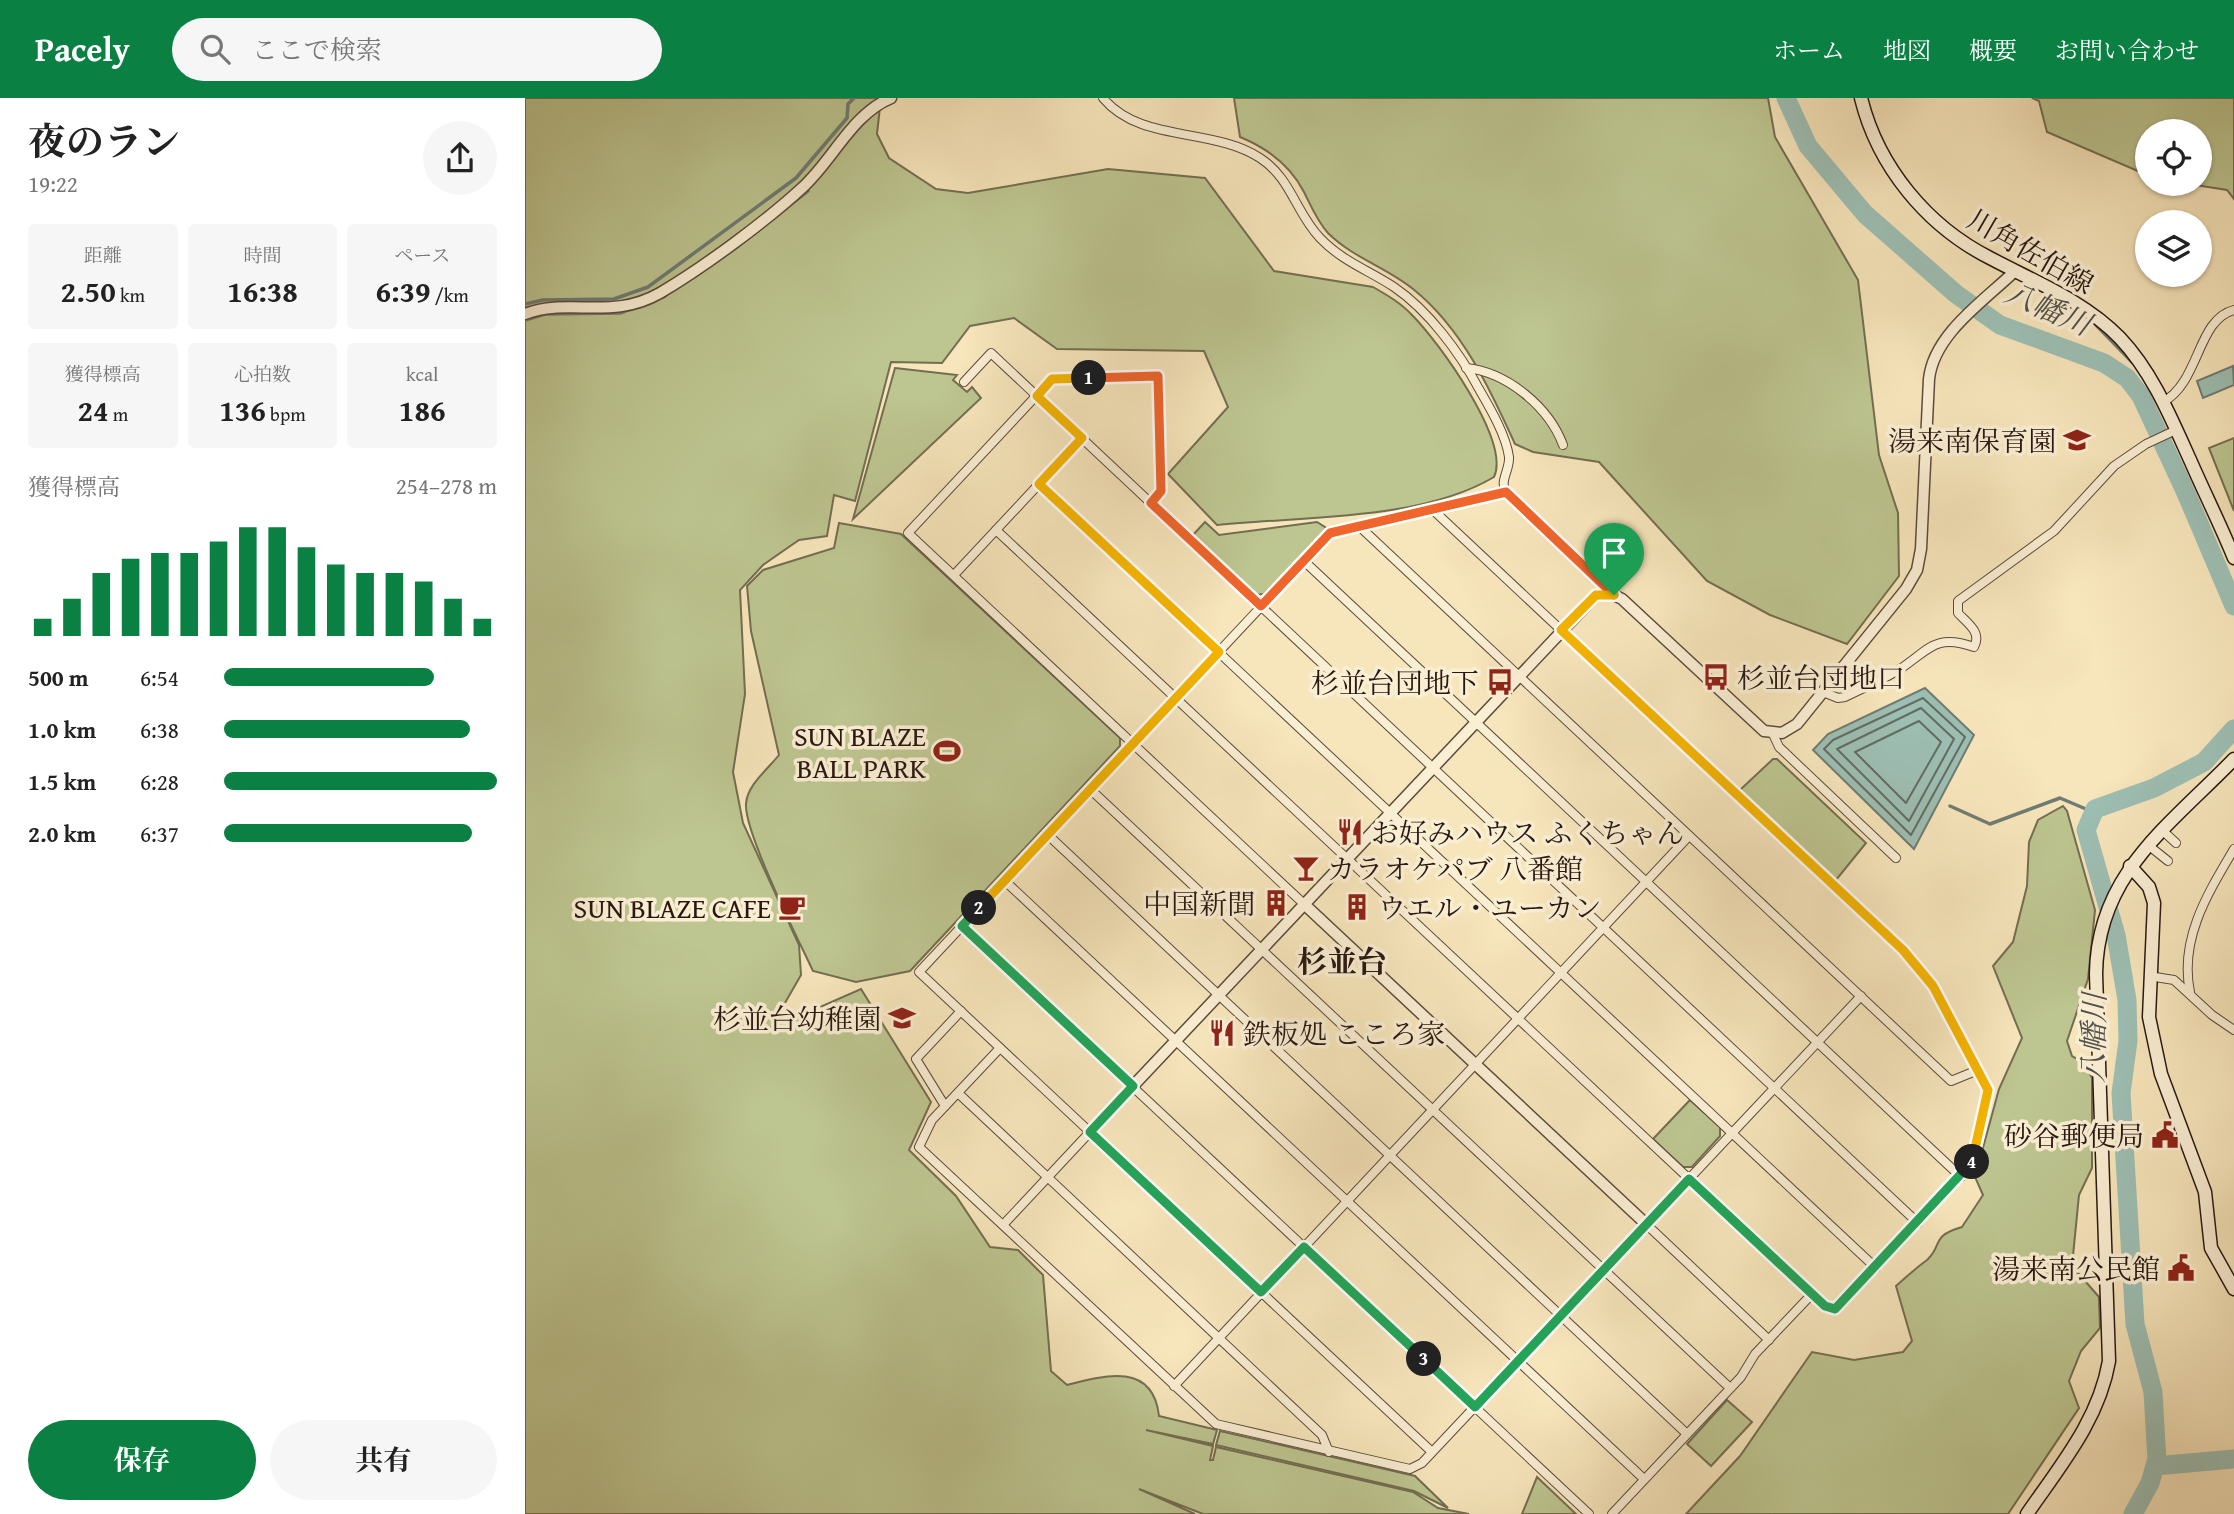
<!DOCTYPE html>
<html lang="ja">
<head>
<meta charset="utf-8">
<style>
	body { margin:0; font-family:"Gentium Book Plus","Noto Serif JP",serif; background:#f6f6f6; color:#222; height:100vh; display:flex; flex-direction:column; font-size:26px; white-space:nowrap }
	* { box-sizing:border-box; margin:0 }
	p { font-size:23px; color:#767676 }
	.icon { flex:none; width:38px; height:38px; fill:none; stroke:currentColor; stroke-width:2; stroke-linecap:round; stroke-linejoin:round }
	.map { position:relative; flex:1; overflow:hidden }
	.drawer { display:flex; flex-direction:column; background:#fff; width:525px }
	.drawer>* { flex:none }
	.tools { position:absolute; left:1610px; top:21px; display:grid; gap:14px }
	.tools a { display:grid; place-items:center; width:77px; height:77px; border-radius:50%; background:#fff; box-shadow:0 2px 5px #0004; font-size:35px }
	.pin { position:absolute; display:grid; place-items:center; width:60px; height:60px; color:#fff; margin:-72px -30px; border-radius:50% 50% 50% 0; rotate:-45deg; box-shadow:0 0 7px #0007 }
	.pin .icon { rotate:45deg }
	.km { position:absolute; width:35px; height:35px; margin:-18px; border-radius:50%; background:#222; color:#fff; font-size:19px; line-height:35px; text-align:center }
	.round { display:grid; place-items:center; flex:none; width:74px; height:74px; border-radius:37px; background:#f6f6f6 }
	.summary { display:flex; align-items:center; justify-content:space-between; height:119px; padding:0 28px }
	h1 { font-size:38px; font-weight:700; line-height:52px }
	.stats { display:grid; grid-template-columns:repeat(3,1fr); gap:10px; height:119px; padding:7px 28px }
	.stats div { display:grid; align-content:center; border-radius:7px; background:#f6f6f6; text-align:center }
	.stats b { font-size:30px; font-weight:700 }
	.stats small { font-size:19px; font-weight:400 }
	.stats p { font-size:19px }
	.chart { height:196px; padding:14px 28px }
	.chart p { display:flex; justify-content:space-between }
	.chart svg { width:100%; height:126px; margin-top:7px; stroke:#0b8043; stroke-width:6 }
	.action { display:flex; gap:14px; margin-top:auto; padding:14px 28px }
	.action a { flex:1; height:80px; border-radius:42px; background:#0b8043; color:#fff; font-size:28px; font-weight:700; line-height:80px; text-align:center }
	.action a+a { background:#f6f6f6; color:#222 }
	ul { padding:0 28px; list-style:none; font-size:23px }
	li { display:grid; grid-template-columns:112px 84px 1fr; align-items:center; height:52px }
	li i { height:18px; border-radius:9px; background:#0b8043 }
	header { display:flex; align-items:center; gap:42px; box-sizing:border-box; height:98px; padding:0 35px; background:#0b8043; color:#fff }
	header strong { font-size:33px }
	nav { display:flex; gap:38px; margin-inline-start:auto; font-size:24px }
	.search { width:490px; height:63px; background:#f6f6f6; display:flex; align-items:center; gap:18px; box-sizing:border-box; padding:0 24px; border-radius:38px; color:#767676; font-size:26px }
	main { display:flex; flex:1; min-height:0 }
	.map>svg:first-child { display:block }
</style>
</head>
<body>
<header>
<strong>Pacely</strong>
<div class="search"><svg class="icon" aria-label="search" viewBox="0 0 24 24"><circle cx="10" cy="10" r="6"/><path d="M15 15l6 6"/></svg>ここで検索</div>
<nav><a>ホーム</a><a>地図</a><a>概要</a><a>お問い合わせ</a></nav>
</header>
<main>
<section class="drawer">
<div class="summary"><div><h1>夜のラン</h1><p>19:22</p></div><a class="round"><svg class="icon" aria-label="share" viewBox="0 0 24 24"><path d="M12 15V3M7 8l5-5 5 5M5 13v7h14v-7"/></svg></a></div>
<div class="stats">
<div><p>距離</p><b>2.50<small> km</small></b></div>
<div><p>時間</p><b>16:38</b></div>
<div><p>ペース</p><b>6:39<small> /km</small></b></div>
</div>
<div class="stats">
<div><p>獲得標高</p><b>24<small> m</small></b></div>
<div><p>心拍数</p><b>136<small> bpm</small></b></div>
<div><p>kcal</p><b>186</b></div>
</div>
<div class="chart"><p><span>獲得標高</span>254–278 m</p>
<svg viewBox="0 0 160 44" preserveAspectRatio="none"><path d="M5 44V38M15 44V31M25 44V22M35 44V17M45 44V15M55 44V15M65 44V11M75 44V6M85 44V6M95 44V13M105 44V19M115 44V22M125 44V22M135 44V25M145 44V31M155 44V38"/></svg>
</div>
<ul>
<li><b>500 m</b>6:54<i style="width:77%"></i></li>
<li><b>1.0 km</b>6:38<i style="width:90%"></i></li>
<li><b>1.5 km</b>6:28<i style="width:100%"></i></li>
<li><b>2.0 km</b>6:37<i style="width:91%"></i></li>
</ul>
<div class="action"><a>保存</a><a>共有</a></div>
</section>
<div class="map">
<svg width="1709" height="1416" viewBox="0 0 1709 1416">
	<rect width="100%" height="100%" fill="#f7e5bb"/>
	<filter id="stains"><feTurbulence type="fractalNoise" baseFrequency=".00286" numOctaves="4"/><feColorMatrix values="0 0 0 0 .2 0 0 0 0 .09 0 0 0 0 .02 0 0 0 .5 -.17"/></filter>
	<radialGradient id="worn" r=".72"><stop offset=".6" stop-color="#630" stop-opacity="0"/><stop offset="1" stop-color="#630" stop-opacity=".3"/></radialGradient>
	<g fill="#bdc590" stroke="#736e51" stroke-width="2">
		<path d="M0,0H356L352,36L364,60L411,91L443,95L583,71L680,80L749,173L848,189C862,197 876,205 887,217C913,243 986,343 969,379C895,423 778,418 692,427L643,376L703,309L679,253L532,251L489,220L445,228L417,265L366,264L330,403L309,397L302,438L274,442L238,467L215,492L220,596L208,674L218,725L274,847L276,877L245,931L336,891L406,1004L384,1052L431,1098L465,1149L493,1152L518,1177L526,1273L542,1287C580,1277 628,1264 634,1318L692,1332L688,1346L621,1332L688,1348L685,1362H688L691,1349L888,1394L913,1410L944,1416H678L614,1391L670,1416H0Z"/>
		<path d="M709,0H1243L1250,39L1333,182L1354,357L1373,415L1374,478L1322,546L1245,517L1182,483L1074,364L1008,354L990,346C965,291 937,230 888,191C861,169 828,160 803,135C792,123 786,108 779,94C765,67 742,50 715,39Z"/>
		<path d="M1507,0H1709V101L1702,92L1664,86H1675V33H1622V77L1522,34L1514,3Z"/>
		<path d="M370,270L432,277L428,282L442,294L447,289L456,300L328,421Z"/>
		<path d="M1709,340V413L1684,350Z"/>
		<path d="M680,424L694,437L792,424L803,431L739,496L730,497L667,438Z"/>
		<path d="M314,425L376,436L595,640V648L385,873L331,884L288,873C274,843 219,734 221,706C222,687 243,671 254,657L226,533L222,488L238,472L309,450Z"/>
		<path d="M1248,661H1252L1341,745L1311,782L1215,692Z"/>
		<path d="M1538,708L1542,713L1570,812L1563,881L1542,943L1547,958L1559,965L1567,980V1070L1554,1097L1547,1168L1574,1199L1575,1230L1556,1253L1544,1283L1554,1310L1483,1416H1161L1215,1358L1287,1254L1329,1262L1378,1254L1387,1243L1371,1188C1381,1179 1391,1170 1402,1162C1418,1148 1405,1138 1437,1129L1458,1097L1450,1079L1474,991L1497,940L1468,868L1488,844L1502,788L1504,744L1513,722Z"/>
		<path d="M1165,1002L1195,1029V1038L1167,1069H1158L1128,1041Z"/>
		<path d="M1202,1302L1227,1324L1186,1368L1162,1346Z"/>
		<path d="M695,1333L890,1378L923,1410L889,1393L691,1347Z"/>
		<path d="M1012,1379L1051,1416H997Z"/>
	</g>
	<g fill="#9dbfb4" stroke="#6f7c73" stroke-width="2">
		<path d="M1708,268L1709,287L1678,300L1672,283Z"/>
		<path d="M1400,590L1449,637L1389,751L1288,652L1303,636Z"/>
	</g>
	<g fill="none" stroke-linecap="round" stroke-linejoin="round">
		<g stroke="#636c63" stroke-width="2">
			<path d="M1398,600L1440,639L1386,737L1299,651L1308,642Z"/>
			<path d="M1396,610L1429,641L1384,723L1312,651Z"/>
			<path d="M1394,623L1416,644L1381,705L1330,654Z"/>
		</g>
		<g stroke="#6f7c73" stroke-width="3.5">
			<path d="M249,120L283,93"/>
			<path d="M0,206L18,202L89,201L123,189L271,80L322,20L323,6L329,0"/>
			<path d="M0,222L20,216L95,215L140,198"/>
			<path d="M1571,227L1607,264"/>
			<path d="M989,396L1070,473"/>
			<path d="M803,431L946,398"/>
			<path d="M1425,708L1465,726L1535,700L1568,714"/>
		</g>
		<g stroke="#9dbfb4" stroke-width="19">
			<path d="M1261,0L1283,48L1340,116L1431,196L1475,227L1579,265L1602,280L1616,298L1661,395L1709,508"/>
			<path d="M1630,1368L1709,1361"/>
			<path d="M1608,1416L1625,1385L1632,1361L1631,1346L1628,1294L1610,1226L1596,995L1603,943L1602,902L1591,837L1561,732L1570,711L1629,690L1679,664L1709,631"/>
		</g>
		<defs>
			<g id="minor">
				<path d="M578,0C615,45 688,29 735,60C766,80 771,115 795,140C817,163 843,172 869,189C903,212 935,255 954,291C965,310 981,337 984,359C985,372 974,383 981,394"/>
				<path d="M941,270C982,274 1024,309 1038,347"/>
				<path d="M439,284L466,255L1393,1125"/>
				<path d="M1638,304C1675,284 1672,221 1709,212"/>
				<path d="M514,386L1351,1170"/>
				<path d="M626,405L636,393L633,278L527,281L383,435L779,806"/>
				<path d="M834,428L1426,983L1453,972"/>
				<path d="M471,432L1300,1208L1310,1211L1447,1064L1463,992L1416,901L1389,863L907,411"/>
				<path d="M779,463L1436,1079"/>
				<path d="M429,477L557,340"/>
				<path d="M1298,594L1313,600L1320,599C1338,590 1358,582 1375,571C1404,552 1410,535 1449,549C1457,534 1443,526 1433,515V503L1529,433L1589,368L1621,346L1651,332"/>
				<path d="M1248,636L1254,649L1371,760"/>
				<path d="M565,691L1205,1290"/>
				<path d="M1638,733L1651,745"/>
				<path d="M523,737L1162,1336"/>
				<path d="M1623,747L1643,763"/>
				<path d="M480,783L1119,1381"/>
				<path d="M437,829L1064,1416"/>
				<path d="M1624,878L1649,882L1687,917L1709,932"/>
				<path d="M1665,894C1654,841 1683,795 1709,751"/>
				<path d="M475,950L407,1022L394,1049L691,1326L885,1371L897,1365L1336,898"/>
				<path d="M433,995L797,1337L804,1354"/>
				<path d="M420,1008L391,961L436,913"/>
				<path d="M1121,1126L1244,1242"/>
				<path d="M478,1127L608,988"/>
				<path d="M649,1288L1164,738"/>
				<path d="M907,1354L394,874L805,435L981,394L1089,497"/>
				<path d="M1087,1416L1216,1279L1230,1256L1287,1196"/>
			</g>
			<g id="tertiary">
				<path d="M0,216C45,199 86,223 135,195C179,169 240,124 277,90C308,62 327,16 366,0"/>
				<path d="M779,806L1121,1126"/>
				<path d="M608,988L1071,497H1089L1097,501L1239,633L1257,635L1272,626L1381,491L1392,472L1396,451L1404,281C1409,236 1459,203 1490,173"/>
			</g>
			<g id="secondary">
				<path d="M1336,0C1353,69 1402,128 1465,160C1510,184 1559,203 1595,240C1628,275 1646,320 1666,364C1680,396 1696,428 1709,460"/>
				<path d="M1605,768L1624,789L1629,805L1624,919L1636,976L1680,1094L1686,1150L1709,1191"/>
				<path d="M1502,1416C1535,1368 1574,1322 1584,1263L1571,876C1572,776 1645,727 1709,661"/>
			</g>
		</defs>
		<use href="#minor" stroke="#5c4b3c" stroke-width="10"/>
		<use href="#tertiary" stroke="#5c4b3c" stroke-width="13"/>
		<use href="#secondary" stroke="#291812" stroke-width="15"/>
		<use href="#minor" stroke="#faeed3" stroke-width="8"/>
		<use href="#tertiary" stroke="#faeed3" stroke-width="10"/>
		<use href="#secondary" stroke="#faeed3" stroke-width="12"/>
	</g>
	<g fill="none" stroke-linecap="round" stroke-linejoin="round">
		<defs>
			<path id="split-1" d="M564,280L633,278L636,393L626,405L736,508L805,435L981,394L1089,497"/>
			<path id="split-2" d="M454,810L694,554L514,386L557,340L512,298L527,281L564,280"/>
			<path id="split-3" d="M454,810L437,828L608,988L565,1034L736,1194L779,1149L899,1261"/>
			<path id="split-4" d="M899,1261L950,1309L1164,1081L1300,1208L1310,1211L1447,1064"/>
			<path id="split-5" d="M1089,497H1071L1036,532L1378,852L1408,888L1463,992L1447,1064"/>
		</defs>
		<use href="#split-1" stroke="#fff" stroke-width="14"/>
		<use href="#split-2" stroke="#fff" stroke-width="14"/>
		<use href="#split-3" stroke="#fff" stroke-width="14"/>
		<use href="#split-4" stroke="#fff" stroke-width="14"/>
		<use href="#split-5" stroke="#fff" stroke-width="14"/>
		<use href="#split-1" stroke="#f0652b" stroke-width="9"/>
		<use href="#split-2" stroke="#f5b400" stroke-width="9"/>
		<use href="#split-3" stroke="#22a559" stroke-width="9"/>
		<use href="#split-4" stroke="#22a559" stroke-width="9"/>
		<use href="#split-5" stroke="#f5b400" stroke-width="9"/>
	</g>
	<defs>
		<symbol id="school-bare" viewBox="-9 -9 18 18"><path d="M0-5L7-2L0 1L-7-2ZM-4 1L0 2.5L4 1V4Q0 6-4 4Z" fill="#8f2418" stroke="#faeed3" stroke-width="2.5" paint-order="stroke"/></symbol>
		<symbol id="bus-bare" viewBox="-9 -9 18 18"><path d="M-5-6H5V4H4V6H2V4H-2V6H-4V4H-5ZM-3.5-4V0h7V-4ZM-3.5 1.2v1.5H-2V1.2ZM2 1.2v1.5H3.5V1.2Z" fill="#8f2418" stroke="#faeed3" stroke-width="2.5" paint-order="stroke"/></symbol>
		<symbol id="stadium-bare" viewBox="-9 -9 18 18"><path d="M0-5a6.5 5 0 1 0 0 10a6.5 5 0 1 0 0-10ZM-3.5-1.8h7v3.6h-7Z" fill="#8f2418" stroke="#faeed3" stroke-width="2.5" paint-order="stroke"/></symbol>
		<symbol id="restaurant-bare" viewBox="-9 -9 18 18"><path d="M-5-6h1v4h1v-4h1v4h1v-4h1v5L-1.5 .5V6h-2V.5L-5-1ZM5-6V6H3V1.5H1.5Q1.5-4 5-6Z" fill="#8f2418" stroke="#faeed3" stroke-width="2.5" paint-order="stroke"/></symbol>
		<symbol id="bar-bare" viewBox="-9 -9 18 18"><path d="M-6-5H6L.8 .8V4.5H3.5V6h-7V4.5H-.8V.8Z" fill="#8f2418" stroke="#faeed3" stroke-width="2.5" paint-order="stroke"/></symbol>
		<symbol id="building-bare" viewBox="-9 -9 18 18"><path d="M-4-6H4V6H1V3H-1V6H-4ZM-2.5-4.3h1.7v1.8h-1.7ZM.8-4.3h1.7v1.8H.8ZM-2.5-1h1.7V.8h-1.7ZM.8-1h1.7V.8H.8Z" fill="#8f2418" stroke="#faeed3" stroke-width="2.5" paint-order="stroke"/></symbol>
		<symbol id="cafe-bare" viewBox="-9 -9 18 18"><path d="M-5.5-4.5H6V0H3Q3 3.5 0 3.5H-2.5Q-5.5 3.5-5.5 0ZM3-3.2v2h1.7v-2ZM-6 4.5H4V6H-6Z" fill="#8f2418" stroke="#faeed3" stroke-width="2.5" paint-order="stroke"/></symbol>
		<symbol id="civic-bare" viewBox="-9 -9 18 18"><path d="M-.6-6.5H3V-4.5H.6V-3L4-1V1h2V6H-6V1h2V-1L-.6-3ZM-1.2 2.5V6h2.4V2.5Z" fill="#8f2418" stroke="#faeed3" stroke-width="2.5" paint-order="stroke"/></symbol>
	</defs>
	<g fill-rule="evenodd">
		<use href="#school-bare" x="1533" y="323" width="38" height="38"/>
		<use href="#bus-bare" x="1172" y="560" width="38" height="38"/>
		<use href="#bus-bare" x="956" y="565" width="38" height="38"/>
		<use href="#stadium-bare" x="403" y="634" width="38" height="38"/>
		<use href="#restaurant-bare" x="806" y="715" width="38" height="38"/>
		<use href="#bar-bare" x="762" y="751" width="38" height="38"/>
		<use href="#building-bare" x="732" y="786" width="38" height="38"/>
		<use href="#cafe-bare" x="248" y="790" width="38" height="38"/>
		<use href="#building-bare" x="813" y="790" width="38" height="38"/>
		<use href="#school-bare" x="358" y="901" width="38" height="38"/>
		<use href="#restaurant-bare" x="678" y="916" width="38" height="38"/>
		<use href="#civic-bare" x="1621" y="1018" width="38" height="38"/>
		<use href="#civic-bare" x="1637" y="1151" width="38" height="38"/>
	</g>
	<g text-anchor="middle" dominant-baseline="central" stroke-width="7" stroke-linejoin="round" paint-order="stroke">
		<g font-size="28" fill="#291812" stroke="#faeed3">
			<text transform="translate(1506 153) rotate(30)">川角佐伯線</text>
		</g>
		<g font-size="28" fill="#291812" stroke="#faeed3" text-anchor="end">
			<text x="1531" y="342">湯来南保育園</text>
			<text x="1212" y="579" text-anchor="start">杉並台団地口</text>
			<text x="954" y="584">杉並台団地下</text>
			<text x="401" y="637">SUN BLAZE<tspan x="401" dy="32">BALL PARK</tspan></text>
			<text x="846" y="734" text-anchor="start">お好みハウス ふくちゃん</text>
			<text x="802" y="770" text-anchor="start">カラオケパブ 八番館</text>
			<text x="730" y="805">中国新聞</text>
			<text x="246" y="809">SUN BLAZE CAFE</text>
			<text x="853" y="809" text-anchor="start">ウエル・ユーカン</text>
			<text x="356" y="920">杉並台幼稚園</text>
			<text x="718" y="935" text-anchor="start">鉄板処 こころ家</text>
			<text x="1619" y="1037">砂谷郵便局</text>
			<text x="1635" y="1170">湯来南公民館</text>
		</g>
		<g font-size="30" font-style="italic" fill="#52524b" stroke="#faeed3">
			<text transform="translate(1523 210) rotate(23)">八幡川</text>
			<text transform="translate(1568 940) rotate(-89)">八幡川</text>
		</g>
		<g font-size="30" font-weight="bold" fill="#291812" stroke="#faeed3">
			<text x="817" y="863">杉並台</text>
		</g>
	</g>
	<rect width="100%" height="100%" filter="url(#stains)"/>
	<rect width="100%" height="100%" fill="url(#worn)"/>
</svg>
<div class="tools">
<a><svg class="icon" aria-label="locate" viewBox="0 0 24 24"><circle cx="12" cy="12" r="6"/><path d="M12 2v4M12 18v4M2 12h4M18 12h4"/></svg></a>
<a><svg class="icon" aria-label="layers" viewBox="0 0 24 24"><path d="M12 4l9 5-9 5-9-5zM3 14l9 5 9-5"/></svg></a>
</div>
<div class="pin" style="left:1089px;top:497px;background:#1e9e55"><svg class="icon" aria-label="arrive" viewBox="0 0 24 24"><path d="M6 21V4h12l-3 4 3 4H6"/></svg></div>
<b class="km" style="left:564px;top:280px">1</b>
<b class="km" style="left:454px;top:810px">2</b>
<b class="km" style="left:899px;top:1261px">3</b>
<b class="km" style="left:1447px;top:1064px">4</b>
</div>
</main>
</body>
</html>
